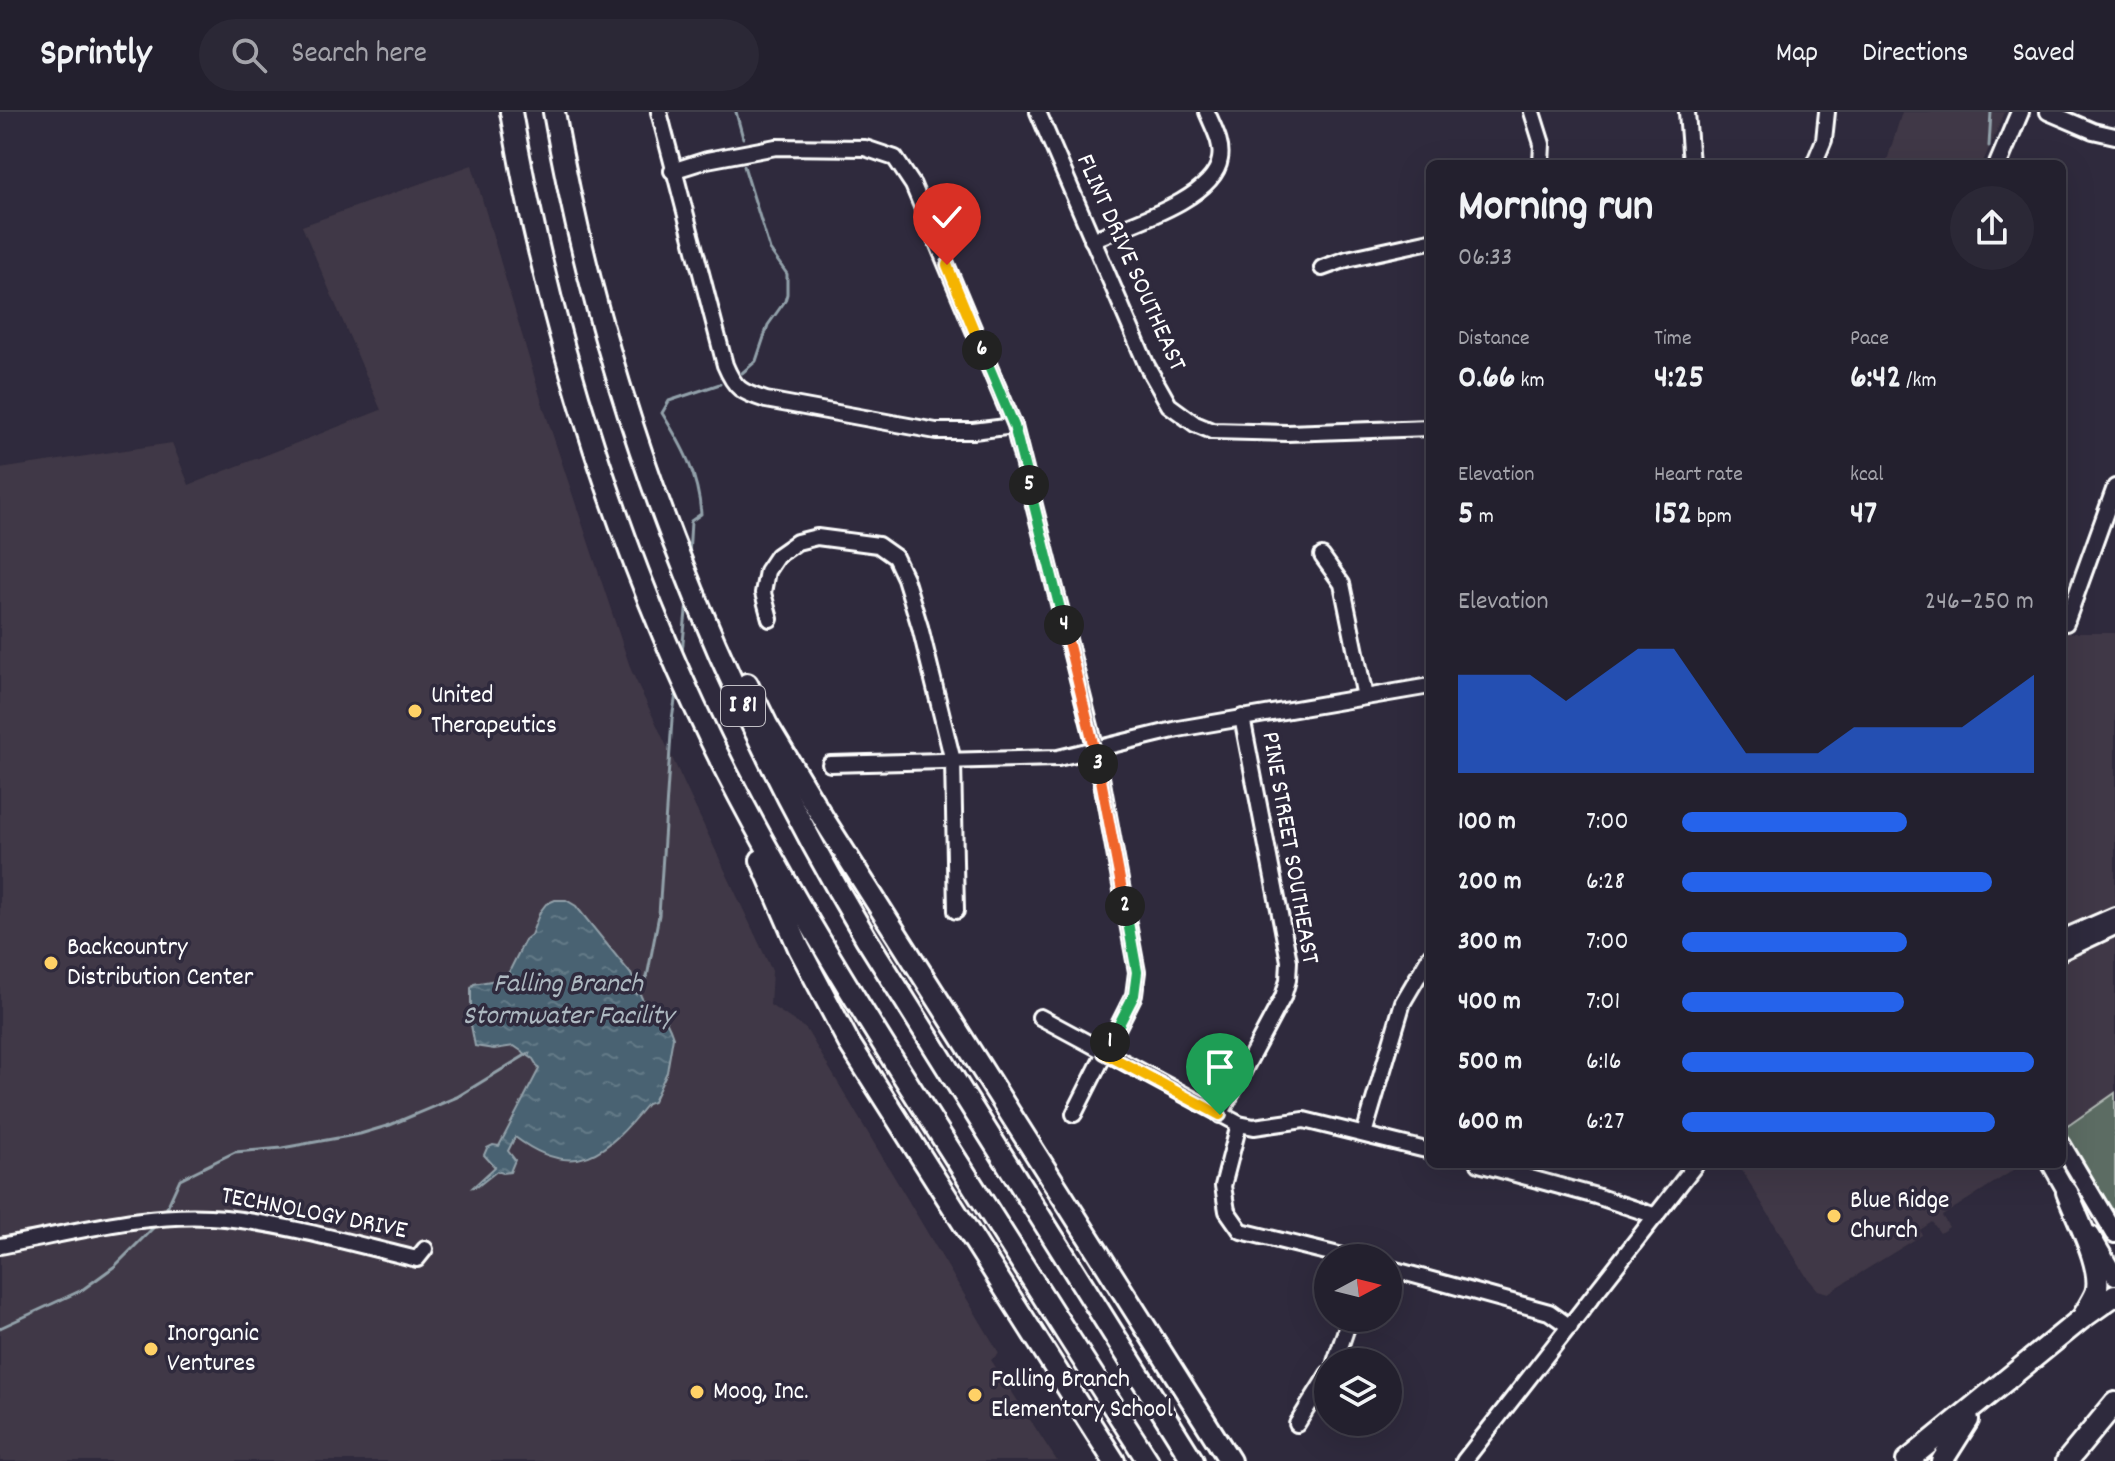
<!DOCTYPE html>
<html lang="en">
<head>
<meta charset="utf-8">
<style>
	body { margin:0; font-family:Dekko,sans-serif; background:#2b2836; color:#f1f3f6; height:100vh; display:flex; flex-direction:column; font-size:30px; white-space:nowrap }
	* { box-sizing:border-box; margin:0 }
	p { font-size:26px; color:#a3a3aa }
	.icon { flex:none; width:44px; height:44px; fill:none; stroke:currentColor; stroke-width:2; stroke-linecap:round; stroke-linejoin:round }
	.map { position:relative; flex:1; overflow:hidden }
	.details { position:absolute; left:1426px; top:48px; width:640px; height:1008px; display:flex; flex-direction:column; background:#23202e; border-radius:12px; box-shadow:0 8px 32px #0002,0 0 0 2px #403e4a }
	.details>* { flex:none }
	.needle { width:52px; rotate:83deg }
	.controls { position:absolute; left:1314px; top:1132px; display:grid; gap:16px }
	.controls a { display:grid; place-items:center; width:88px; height:88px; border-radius:50%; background:#23202e; box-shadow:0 8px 32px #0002,0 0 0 2px #403e4a; font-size:40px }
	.pin { position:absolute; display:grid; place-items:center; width:68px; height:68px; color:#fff; margin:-82px -34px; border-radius:50% 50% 50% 0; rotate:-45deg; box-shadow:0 0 8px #0007 }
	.pin .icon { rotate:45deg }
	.km { position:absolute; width:40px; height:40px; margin:-20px; border-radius:50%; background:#222; color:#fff; font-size:22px; line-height:40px; text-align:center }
	.round { display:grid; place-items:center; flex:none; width:84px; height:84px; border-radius:42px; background:#2b2836 }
	.head { display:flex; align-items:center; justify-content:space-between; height:136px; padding:0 32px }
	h1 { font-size:44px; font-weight:800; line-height:60px }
	.stats { display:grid; grid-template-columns:repeat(3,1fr); gap:12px; height:136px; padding:8px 32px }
	.stats div { display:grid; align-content:center }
	.stats b { font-size:34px; font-weight:800 }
	.stats small { font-size:22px; font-weight:400 }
	.stats p { font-size:22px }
	.chart { height:224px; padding:16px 32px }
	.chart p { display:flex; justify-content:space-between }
	.chart svg { width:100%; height:144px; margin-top:8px; fill:#2563eb; opacity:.7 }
	ul { padding:0 32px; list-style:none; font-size:26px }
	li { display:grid; grid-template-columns:128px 96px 1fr; align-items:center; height:60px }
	li i { height:20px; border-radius:10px; background:#2563eb }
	header { display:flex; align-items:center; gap:48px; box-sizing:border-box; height:112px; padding:0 40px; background:#23202e; border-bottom:2px solid #403e4a }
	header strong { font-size:38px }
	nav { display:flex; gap:44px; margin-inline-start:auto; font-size:28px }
	.search { width:560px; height:72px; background:#2b2836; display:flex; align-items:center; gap:20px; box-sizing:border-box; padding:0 28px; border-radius:44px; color:#a3a3aa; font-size:30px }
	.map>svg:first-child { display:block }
</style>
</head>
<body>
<header>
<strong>Sprintly</strong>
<div class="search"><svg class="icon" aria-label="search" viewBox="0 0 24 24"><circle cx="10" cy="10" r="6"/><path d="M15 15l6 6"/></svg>Search here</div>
<nav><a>Map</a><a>Directions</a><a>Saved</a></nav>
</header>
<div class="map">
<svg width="2115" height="1349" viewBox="0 0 2115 1349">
	<defs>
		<pattern id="water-ripples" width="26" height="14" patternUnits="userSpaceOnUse" patternTransform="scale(2)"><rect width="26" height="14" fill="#496272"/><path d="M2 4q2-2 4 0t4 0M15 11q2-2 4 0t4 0" fill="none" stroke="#647a87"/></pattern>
	</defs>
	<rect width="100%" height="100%" fill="#2f2a3d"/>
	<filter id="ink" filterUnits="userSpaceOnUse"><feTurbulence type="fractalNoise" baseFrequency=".0125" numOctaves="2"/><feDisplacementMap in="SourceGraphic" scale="16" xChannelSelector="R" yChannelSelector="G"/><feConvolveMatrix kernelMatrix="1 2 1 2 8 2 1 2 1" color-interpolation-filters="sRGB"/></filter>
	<g filter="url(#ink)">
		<g fill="#413946">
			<path d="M1902,0H2005L1982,52H1886Z"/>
			<path d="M472,53L543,294L631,558L772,859L770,893L806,917L999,1241L991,1248L1057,1349H0V357L172,331L189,373L381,298L302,114Z"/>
			<path d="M2062,521H2115V981L2062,1018Z"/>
			<path d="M1727,1052H2023L1942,1104L1949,1115L1940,1121L1932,1110L1920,1118L1922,1123L1828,1181L1818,1178L1806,1164L1743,1060Z"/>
		</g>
		<path fill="#5c6c64" stroke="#aeb6b2" stroke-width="2" d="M2115,981V1106L2062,1018Z"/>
		<path fill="url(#water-ripples)" stroke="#92a1aa" stroke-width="2" d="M555,788H566L576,794L631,862L644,891L663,902L670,917L673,925L667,960L653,990L647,992C607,1042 575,1070 515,1025L508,1039L515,1048L510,1060L503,1061L497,1059L478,1074L473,1075L495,1055L484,1043L487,1036L493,1033L499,1034L539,957L533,947L514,934L494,937L475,934L471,913V876L474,872L502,867L509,860L525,828L531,823L540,800L546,792Z"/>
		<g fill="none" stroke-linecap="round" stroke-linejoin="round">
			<g stroke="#92a1aa" stroke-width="3">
				<path d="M736,0L743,26"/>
				<path d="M1989,34L1991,0"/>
				<path d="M742,261L756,249L768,213L785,189L787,182V162L770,138L744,54"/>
				<path d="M689,445L691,409L701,402C698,362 683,335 662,301L669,289L720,272"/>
				<path d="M682,541L687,489"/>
				<path d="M636,882L647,865L659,803L672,607L677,576"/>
				<path d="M164,1102L180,1067L235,1040L282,1036L360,1022L390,1013L457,985L529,941"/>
				<path d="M0,1216L82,1178L115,1154L158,1111"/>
			</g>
			<defs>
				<g id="minor">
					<path d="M659,0L725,253C735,277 741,280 766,288L936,319H973L1014,314"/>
					<path d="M1038,0L1147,254L1169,293L1195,312L1212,319L1287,321L1430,316"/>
					<path d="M1532,0L1542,32L1541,52"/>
					<path d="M1687,0L1691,52"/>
					<path d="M2048,0L2093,19L2115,24"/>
					<path d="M1814,52L1824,28L1827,0"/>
					<path d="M672,59L707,48L776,35L865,36L895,46L913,73L1014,314L1096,638L1137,860L1134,883L1074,1002"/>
					<path d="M1092,128C1126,113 1214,88 1220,47C1223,31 1213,15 1207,0"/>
					<path d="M1322,156L1347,147L1430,129"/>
					<path d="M1322,444L1342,472L1365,585"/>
					<path d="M770,507L763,481L767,459L777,444L797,430L817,425L878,433L895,445L905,466L920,515L953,649L956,799"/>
					<path d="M2066,511L2115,375"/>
					<path d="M830,652L1058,646L1178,617L1430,574"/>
					<path d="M2062,826L2115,803"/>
					<path d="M2062,840L2115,815"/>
					<path d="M1040,905L1239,1012L1254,1015L1304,1008L1430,1039"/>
					<path d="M1220,1003L1283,885L1288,868L1289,849L1242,605"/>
					<path d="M1239,1012L1223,1074L1227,1099L1241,1119L1351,1146"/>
					<path d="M1364,1022L1403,890L1430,844"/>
					<path d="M1479,1052L1596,1084L1656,1104"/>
					<path d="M0,1134C72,1121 151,1098 225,1106C290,1113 354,1132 417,1147L425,1137"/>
					<path d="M1388,1156L1549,1200L1570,1215"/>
					<path d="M1335,1250L1350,1206"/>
					<path d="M1297,1312L1328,1262"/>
					<path d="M1464,1349L1696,1052"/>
				</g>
				<g id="major">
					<path d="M1998,52L2020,0"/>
					<path d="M2062,1033L2115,1122"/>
					<path d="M2051,1052L2072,1089"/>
					<path d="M2091,1123L2115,1164"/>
				</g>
				<g id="highway">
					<path d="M511,0C549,223 624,457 726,659C792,788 868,909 945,1030C1012,1136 1080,1243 1148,1349"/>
					<path d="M554,0C605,292 715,572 866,826L1193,1349"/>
					<path d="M747,572L767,613L823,706L1230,1349"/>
					<path d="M761,748L799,836L849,931L1114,1349"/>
					<path d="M2067,1080C2076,1105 2104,1156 2096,1181C2093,1188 2088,1196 2084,1203"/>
					<path d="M1907,1349L2081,1207L2115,1183"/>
					<path d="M1942,1349L1968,1308"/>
					<path d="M2067,1349L2115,1291"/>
				</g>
			</defs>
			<use href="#minor" stroke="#fff" stroke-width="20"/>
			<use href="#major" stroke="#fff" stroke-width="22"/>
			<use href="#highway" stroke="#fff" stroke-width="26"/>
			<use href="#minor" stroke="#2f2a3d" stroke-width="14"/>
			<use href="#major" stroke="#2f2a3d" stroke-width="16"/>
			<use href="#highway" stroke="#2f2a3d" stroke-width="20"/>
		</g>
	</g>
	<g fill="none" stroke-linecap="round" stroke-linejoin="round" filter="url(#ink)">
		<defs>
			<path id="split-1" d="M1110,930L1104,941L1220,1003"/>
			<path id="split-2" d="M1110,930L1134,883L1137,860L1125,794"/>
			<path id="split-3" d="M1098,652L1125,794"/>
			<path id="split-4" d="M1064,513L1098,652"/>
			<path id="split-5" d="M1029,373L1064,513"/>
			<path id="split-6" d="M982,238L1014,314L1029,373"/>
			<path id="split-7" d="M947,153L982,238"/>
		</defs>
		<use href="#split-1" stroke="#fff" stroke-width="16"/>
		<use href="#split-2" stroke="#fff" stroke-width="16"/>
		<use href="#split-3" stroke="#fff" stroke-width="16"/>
		<use href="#split-4" stroke="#fff" stroke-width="16"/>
		<use href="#split-5" stroke="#fff" stroke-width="16"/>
		<use href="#split-6" stroke="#fff" stroke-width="16"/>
		<use href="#split-7" stroke="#fff" stroke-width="16"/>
		<use href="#split-1" stroke="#f5b400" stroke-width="10"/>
		<use href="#split-2" stroke="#22a559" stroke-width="10"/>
		<use href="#split-3" stroke="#f0652b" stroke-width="10"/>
		<use href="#split-4" stroke="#f0652b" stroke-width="10"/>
		<use href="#split-5" stroke="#22a559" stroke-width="10"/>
		<use href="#split-6" stroke="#22a559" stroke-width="10"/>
		<use href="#split-7" stroke="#f5b400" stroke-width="10"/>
	</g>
	<g fill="#ffd166" stroke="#2f2a3d" stroke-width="3">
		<circle cx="415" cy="599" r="8"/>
		<circle cx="51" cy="851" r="8"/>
		<circle cx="1834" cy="1104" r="8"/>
		<circle cx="151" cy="1237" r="8"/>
		<circle cx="697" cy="1280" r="8"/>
		<circle cx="975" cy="1283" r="8"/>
	</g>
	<g text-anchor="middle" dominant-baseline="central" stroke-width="7" stroke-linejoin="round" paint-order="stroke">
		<rect fill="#2f2a3d" stroke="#c1bfc5" stroke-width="2" x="721" y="574" width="44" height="40" rx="6"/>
		<g font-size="24" font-weight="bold" fill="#fff">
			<text x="743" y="594">I 81</text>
		</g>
		<g font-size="26" fill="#fff" stroke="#2f2a3d">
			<text transform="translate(1130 151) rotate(66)">FLINT DRIVE SOUTHEAST</text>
			<text transform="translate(1289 736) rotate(80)">PINE STREET SOUTHEAST</text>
			<text transform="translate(314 1102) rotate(11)">TECHNOLOGY DRIVE</text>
		</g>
		<g font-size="26" fill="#fff" stroke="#2f2a3d" text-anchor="start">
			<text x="431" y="584">United<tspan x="431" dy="30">Therapeutics</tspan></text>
			<text x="67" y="836">Backcountry<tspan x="67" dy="30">Distribution Center</tspan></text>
			<text x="1850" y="1089">Blue Ridge<tspan x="1850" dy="30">Church</tspan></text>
			<text x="167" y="1222">Inorganic<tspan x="167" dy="30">Ventures</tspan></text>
			<text x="991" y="1268">Falling Branch<tspan x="991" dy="30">Elementary School</tspan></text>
			<text x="713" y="1280">Moog, Inc.</text>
		</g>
		<g font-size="28" font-style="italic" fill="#adb8c0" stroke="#2f2a3d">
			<text x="568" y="874">Falling Branch<tspan x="568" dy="32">Stormwater Facility</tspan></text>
		</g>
	</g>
</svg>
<div class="controls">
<a><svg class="needle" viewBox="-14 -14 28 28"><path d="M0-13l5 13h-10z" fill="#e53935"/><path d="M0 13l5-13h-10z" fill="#a3a3aa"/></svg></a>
<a><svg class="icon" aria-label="layers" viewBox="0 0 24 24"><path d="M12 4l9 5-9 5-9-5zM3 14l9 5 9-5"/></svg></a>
</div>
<div class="pin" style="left:1220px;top:1003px;background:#1e9e55"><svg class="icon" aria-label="arrive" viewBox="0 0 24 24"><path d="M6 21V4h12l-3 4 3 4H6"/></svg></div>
<div class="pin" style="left:947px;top:153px;background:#d93025"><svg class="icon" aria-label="check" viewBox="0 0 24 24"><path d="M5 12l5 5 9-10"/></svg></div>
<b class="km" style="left:1110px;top:930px">1</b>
<b class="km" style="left:1125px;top:794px">2</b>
<b class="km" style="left:1098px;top:652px">3</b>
<b class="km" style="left:1064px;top:513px">4</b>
<b class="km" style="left:1029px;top:373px">5</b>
<b class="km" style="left:982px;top:238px">6</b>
<section class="details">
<div class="head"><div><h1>Morning run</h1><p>06:33</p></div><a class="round"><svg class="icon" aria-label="share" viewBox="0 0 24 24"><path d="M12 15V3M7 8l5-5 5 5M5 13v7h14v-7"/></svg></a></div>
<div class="stats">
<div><p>Distance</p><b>0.66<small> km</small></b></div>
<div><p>Time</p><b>4:25</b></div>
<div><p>Pace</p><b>6:42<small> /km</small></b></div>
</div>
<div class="stats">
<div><p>Elevation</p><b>5<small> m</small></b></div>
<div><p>Heart rate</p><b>152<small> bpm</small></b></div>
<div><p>kcal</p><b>47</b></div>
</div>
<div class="chart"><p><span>Elevation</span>246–250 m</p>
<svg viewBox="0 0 160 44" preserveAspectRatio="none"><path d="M0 44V14L10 14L20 14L30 22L40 14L50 6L60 6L70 22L80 38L90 38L100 38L110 30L120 30L130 30L140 30L150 22L160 14V44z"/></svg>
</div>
<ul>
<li><b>100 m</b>7:00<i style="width:64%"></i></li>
<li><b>200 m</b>6:28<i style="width:88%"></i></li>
<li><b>300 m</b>7:00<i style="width:64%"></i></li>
<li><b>400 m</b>7:01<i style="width:63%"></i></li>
<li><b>500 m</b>6:16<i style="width:100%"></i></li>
<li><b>600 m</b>6:27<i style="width:89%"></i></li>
</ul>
</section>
</div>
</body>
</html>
